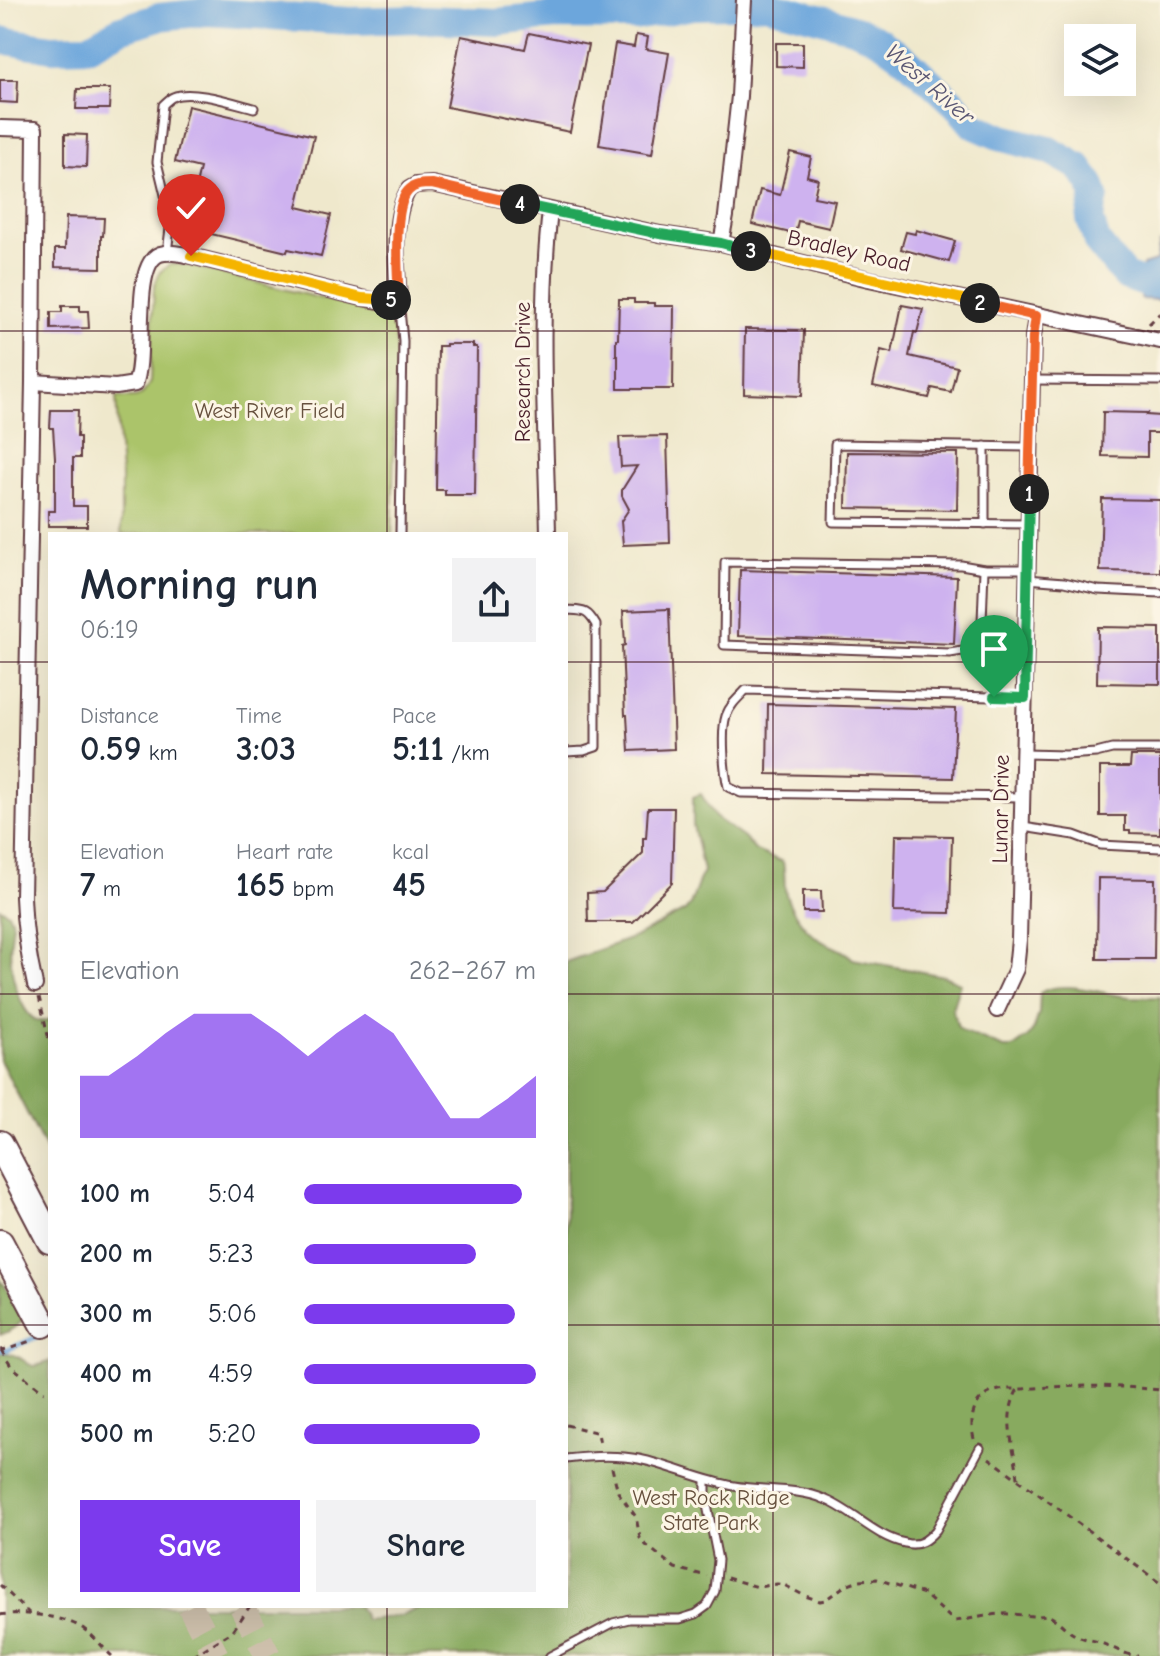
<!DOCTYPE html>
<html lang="en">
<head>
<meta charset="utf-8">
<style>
	body { margin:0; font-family:"Comic Neue",sans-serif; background:#f2f2f3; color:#1f2937; height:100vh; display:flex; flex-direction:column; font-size:30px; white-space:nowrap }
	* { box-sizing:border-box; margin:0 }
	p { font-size:26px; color:#747a83 }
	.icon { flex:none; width:44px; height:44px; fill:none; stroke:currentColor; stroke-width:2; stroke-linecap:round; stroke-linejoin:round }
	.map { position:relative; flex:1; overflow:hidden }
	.panel { position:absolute; left:48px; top:532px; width:520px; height:1076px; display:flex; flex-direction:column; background:#fff; border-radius:0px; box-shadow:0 8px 32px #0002 }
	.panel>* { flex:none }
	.controls { position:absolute; left:1064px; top:24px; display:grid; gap:16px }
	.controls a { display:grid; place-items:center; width:72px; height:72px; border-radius:0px; background:#fff; box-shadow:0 8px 32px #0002; font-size:40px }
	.pin { position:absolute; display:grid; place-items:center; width:68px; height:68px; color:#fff; margin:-82px -34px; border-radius:50% 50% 50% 0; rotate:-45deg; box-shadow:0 0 8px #0007 }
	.pin .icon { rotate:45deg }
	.km { position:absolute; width:40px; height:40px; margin:-20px; border-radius:50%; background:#222; color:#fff; font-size:22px; line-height:40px; text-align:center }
	.round { display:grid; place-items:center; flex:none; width:84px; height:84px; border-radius:0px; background:#f2f2f3 }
	.overview { display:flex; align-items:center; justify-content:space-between; height:136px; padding:0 32px }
	h1 { font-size:44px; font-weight:700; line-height:60px }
	.figures { display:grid; grid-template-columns:repeat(3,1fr); gap:12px; height:136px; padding:8px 32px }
	.figures div { display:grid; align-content:center }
	.figures b { font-size:34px; font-weight:700 }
	.figures small { font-size:22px; font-weight:400 }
	.figures p { font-size:22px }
	.chart { height:224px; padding:16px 32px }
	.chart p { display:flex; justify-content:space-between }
	.chart svg { width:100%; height:144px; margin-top:8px; fill:#7c3aed; opacity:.7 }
	.button { display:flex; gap:16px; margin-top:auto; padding:16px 32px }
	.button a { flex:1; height:92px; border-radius:0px; background:#7c3aed; color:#fff; font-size:32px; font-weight:700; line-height:92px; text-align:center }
	.button a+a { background:#f2f2f3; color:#1f2937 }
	ul { padding:0 32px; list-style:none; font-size:26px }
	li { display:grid; grid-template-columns:128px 96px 1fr; align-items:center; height:60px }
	li i { height:20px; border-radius:10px; background:#7c3aed }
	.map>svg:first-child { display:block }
</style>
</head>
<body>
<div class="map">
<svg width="1160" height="1656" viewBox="0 0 1160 1656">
	<rect width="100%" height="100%" fill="#fcf5e5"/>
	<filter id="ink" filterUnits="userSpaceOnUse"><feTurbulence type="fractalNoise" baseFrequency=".0125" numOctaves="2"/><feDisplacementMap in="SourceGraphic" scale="16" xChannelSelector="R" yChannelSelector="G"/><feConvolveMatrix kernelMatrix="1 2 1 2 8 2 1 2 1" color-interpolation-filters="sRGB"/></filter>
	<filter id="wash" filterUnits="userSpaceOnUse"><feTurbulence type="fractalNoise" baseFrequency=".006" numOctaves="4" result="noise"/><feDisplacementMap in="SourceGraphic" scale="32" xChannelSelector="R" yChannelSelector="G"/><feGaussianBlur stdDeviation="1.8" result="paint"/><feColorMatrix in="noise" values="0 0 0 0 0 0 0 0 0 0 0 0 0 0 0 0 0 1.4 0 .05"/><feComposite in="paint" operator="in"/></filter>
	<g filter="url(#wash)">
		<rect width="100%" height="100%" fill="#efe8cc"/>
		<path fill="#abc46a" stroke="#7a724a" stroke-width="2" d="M171,264L186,265L388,315L394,323L396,351L392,534H121V476L116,397C135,399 141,401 150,382L154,287L160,272Z"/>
		<g fill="#88aa5e" stroke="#696444" stroke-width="2">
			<path d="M701,794L715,817L744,838L756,851L783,862C785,871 784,878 785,888C786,906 805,930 820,940C831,947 844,949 853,959L944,976L960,983L952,1009L958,1027L964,1032L1004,1048H1013L1028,1037L1034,1029L1039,1013L1040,993C1060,979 1099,993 1122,996C1134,998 1147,997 1160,997V1656H0V1352C5,1353 9,1353 14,1355C32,1362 26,1372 50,1361V1606H358L365,1620L401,1616L419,1608V1606H566V962L637,936L685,911L690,905L703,871L693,825V797Z"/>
			<path d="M0,908C7,910 11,916 13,924C11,937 9,950 11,963C13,981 25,1033 50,1019V1158L0,1060Z"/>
			<path d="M0,1279L19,1306L24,1316C20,1327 10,1331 0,1335Z"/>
		</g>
		<path fill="#6ca6dc" stroke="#5b6284" stroke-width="2" d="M1160,242V300L1141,299L1143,265L1156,261Z"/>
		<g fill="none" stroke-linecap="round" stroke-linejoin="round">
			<path stroke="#6ca6dc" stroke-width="5" d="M0,1350L9,1349L46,1333"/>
			<path stroke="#6ca6dc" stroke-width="28" d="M0,40L52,48L88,47L121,29L159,17L207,12L350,21L422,19L497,22L556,16L634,17L693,6L765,4L826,20L858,30L881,41L907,60L956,105L973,125L1003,138L1049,150L1079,167L1091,184L1095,196L1090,219L1097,242L1125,276L1142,282L1160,277"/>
		</g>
		<g id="blocks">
			<g fill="#ceb2ef">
				<path d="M529,33L588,45L570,132L447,107L461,36L525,49Z"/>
				<path d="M636,35L648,37L646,49L669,53L652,154L599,145L615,44L634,47Z"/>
				<path d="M776,43H803V67L776,66Z"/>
				<path d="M0,80H18L17,103L0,102Z"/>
				<path d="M77,89H110L109,109H76Z"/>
				<path d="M188,106L314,136L297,207L331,215L321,256L288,249L287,252L186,228L200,168L175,162Z"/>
				<path d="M65,134L87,135L86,167L65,166Z"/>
				<path d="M790,152L811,157L807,176L818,179L814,197L835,201L829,228L798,221L795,234L752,224L760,190L780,195Z"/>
				<path d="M66,217L104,218L103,236H101V268L55,267V249H65Z"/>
				<path d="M916,230L955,241L949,262L901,249L906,232L915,234Z"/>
				<path d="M619,299H634V303H654V306H674L673,389H618V355H616V339H618Z"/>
				<path d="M902,305L923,309L917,333L914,332L909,356L957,367L951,392L932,388L929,398L873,386L881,350L892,353Z"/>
				<path d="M62,306H80V311H88L89,328L51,329V312H62Z"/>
				<path d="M745,329L804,330L802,396L744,394Z"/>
				<path d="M446,344H473V347H477L475,495H445V490H436L438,346H446Z"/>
				<path d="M51,410H78L77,437H80V458H73V506H87V526H48V511H55V458L53,428H50Z"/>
				<path d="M1103,412L1148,413L1147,415L1160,416V433H1147V457L1102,456Z"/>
				<path d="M667,436L670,543L623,545L621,521L629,509L622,496V490L637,466L621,467L619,437Z"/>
				<path d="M847,452L958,453L957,510L846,508Z"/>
				<path d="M1102,499L1160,500V572L1100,571Z"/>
				<path d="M740,570L957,577L954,644L738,636Z"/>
				<path d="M669,609L674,749L629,751L627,715H625L622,646L625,645L623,611Z"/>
				<path d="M1098,627L1160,628V684L1097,683Z"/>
				<path d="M768,704L956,709L953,778L767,774Z"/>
				<path d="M1131,756H1160V834L1130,833V831H1125V816H1100V767H1130Z"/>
				<path d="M648,808H674L672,883L633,922H588L587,893L603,892L643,853V838H646Z"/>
				<path d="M896,835L952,836L950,913L894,912Z"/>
				<path d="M1098,878L1155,879L1154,959H1097Z"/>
				<path d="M803,891H821L822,912H803Z"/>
			</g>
		</g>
	</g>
	<g filter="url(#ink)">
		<use href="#blocks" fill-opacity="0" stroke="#633d43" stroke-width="2"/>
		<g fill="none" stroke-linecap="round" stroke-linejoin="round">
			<g stroke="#cec0ac" stroke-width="26" stroke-dasharray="26 13" stroke-linecap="butt">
				<path d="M190,1606L216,1656"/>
				<path d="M242,1606L268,1656"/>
			</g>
			<defs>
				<g id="service">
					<path d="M167,253L171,220L157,162L163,105C165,103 170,98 173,97C192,89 234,103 254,108"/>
					<path d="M399,299L403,341L400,534"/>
					<path d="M1032,380L1160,381"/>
					<path d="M985,524V446"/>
					<path d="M1028,524L833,522L835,444L1030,447"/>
					<path d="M1027,579L1064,582L1098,590L1160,593"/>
					<path d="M566,610C583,611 587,609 596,625V747L584,751L566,752"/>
					<path d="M981,648L984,569"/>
					<path d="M1026,650L981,648L950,653L724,645L725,562L961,565L984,569H1027"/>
					<path d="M1025,754L1066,755L1096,753L1112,749H1160"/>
					<path d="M1021,797L741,793L728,787C724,771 721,731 726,716C730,705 738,698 746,690L1025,698"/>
					<path d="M1023,827L1074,835L1101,845L1160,848"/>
					<path d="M566,1459C590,1456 615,1454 639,1459C672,1466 701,1480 734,1486C762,1491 799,1488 824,1499C852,1510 875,1537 905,1543C919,1547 927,1540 936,1530L980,1448"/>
					<path d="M550,1656L613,1623L629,1619H680L696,1614L707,1606L715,1591L718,1560L706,1500V1480"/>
				</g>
				<g id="minor">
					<path d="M0,128L35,129L33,382L23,897C24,929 28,954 35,985"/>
					<path d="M721,243L726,216L739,96L744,0"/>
					<path d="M33,382L116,387L135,384C147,357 131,264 160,254C169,251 182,254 191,256L362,298L379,301L399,299C397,267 391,217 409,189L416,185L432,184L660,234L721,243L869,279L1160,341"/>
					<path d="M548,534C546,428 538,316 550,211"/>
					<path d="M997,1010L1016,969L1019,940L1033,337L1036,316"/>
				</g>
				<g id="motorway">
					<path d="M0,1144L50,1240"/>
					<path d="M0,1243L43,1324"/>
				</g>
			</defs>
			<use href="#service" stroke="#633d43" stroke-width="11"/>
			<use href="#minor" stroke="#633d43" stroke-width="18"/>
			<use href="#motorway" stroke="#633d43" stroke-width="30"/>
			<g stroke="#633d43" stroke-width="3" stroke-dasharray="6 6" stroke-linecap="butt">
				<path d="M1149,324L1160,313"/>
				<path d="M39,997L50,1044"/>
				<path d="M0,1350L9,1349L30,1341"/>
				<path d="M1,1350L11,1366L44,1392"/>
				<path d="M566,1425L595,1432L598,1433L600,1444"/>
				<path d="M974,1439C970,1423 971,1405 986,1395C997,1388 1011,1389 1023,1389C1069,1385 1114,1385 1160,1390"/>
				<path d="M989,1458L1160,1583"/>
				<path d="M612,1468L618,1492L636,1517L640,1538L646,1545L675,1568L707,1576"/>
				<path d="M1018,1478C1015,1446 1001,1420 1018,1389"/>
				<path d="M727,1578L758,1587L777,1584L784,1585L805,1596L820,1601L825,1600L846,1585L859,1580L877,1579L924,1594L954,1621C970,1620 985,1615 1001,1614C1019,1613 1030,1618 1047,1615C1056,1619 1061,1624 1069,1631C1080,1640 1094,1639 1106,1645C1119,1650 1123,1654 1138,1656"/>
				<path d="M0,1585L29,1613"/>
				<path d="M0,1615C22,1611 67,1616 85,1630C95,1637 103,1648 112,1656"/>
				<path d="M193,1656L232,1632L250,1606"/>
			</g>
			<use href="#service" stroke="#fff" stroke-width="7"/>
			<use href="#minor" stroke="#fff" stroke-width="14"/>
			<use href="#motorway" stroke="#fff" stroke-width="26"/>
		</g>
	</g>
	<g fill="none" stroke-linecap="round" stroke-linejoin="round" filter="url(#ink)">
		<defs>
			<path id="split-1" d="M994,697L1025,698L1029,494"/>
			<path id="split-2" d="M980,303L1036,316L1033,337L1029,494"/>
			<path id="split-3" d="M751,251L980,303"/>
			<path id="split-4" d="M520,204L660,234L721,243L751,251"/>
			<path id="split-5" d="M391,300L399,299C398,276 392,208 408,191C414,184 423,184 432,184L520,204"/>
			<path id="split-6" d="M191,256L362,298L391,300"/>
		</defs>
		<use href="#split-1" stroke="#fff" stroke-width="16"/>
		<use href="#split-2" stroke="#fff" stroke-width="16"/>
		<use href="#split-3" stroke="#fff" stroke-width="16"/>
		<use href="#split-4" stroke="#fff" stroke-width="16"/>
		<use href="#split-5" stroke="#fff" stroke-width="16"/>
		<use href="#split-6" stroke="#fff" stroke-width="16"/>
		<use href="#split-1" stroke="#22a559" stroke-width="10"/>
		<use href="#split-2" stroke="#f0652b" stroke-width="10"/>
		<use href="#split-3" stroke="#f5b400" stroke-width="10"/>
		<use href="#split-4" stroke="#22a559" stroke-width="10"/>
		<use href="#split-5" stroke="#f0652b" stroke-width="10"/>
		<use href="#split-6" stroke="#f5b400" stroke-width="10"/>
	</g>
	<path fill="none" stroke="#4a1f2b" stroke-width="2" stroke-opacity="0.55" d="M387,0V534M773,0V1656M0,331H1160M0,662H50M566,662H1160M0,994H50M566,994H1160M0,1325H50M566,1325H1160M387,1606V1656"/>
	<g text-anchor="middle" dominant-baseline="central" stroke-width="6" stroke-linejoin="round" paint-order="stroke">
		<g font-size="22" fill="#4a1f2b" stroke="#fcf5e5">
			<text transform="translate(849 251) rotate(13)">Bradley Road</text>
			<text transform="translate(523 372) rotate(-90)">Research Drive</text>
			<text transform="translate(1001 809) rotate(-89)">Lunar Drive</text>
		</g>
		<g font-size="22" fill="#67513e" stroke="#fcf5e5">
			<text x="270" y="411">West River Field</text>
			<text x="711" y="1498">West Rock Ridge<tspan x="711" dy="25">State Park</tspan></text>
		</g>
		<g font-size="24" font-style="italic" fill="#585572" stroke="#fcf5e5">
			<text transform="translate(930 84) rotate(41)">West River</text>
		</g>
	</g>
</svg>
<div class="controls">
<a><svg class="icon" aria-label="layers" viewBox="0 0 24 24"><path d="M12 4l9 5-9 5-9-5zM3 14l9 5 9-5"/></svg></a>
</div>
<div class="pin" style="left:994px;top:697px;background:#1e9e55"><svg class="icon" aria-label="arrive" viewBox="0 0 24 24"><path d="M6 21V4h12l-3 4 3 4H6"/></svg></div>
<div class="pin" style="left:191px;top:256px;background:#d93025"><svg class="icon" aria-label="check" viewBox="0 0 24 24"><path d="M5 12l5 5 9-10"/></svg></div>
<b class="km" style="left:1029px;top:494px">1</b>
<b class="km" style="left:980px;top:303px">2</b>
<b class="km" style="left:751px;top:251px">3</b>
<b class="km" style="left:520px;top:204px">4</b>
<b class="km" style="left:391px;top:300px">5</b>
<section class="panel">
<div class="overview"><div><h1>Morning run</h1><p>06:19</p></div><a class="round"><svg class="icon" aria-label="share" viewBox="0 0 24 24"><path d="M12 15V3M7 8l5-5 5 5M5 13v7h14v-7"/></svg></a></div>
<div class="figures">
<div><p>Distance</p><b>0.59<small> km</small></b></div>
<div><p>Time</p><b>3:03</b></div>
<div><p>Pace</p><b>5:11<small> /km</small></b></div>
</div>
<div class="figures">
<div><p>Elevation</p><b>7<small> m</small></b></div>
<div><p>Heart rate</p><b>165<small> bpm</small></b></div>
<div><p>kcal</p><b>45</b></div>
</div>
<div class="chart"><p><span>Elevation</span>262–267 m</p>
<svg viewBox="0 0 160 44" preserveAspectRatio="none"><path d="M0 44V25L10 25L20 19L30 12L40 6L50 6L60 6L70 12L80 19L90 12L100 6L110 12L120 25L130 38L140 38L150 32L160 25V44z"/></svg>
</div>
<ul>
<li><b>100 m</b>5:04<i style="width:94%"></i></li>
<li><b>200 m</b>5:23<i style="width:74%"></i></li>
<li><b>300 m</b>5:06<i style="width:91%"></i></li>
<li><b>400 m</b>4:59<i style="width:100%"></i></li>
<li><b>500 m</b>5:20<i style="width:76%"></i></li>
</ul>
<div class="button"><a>Save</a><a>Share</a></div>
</section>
</div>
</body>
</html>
